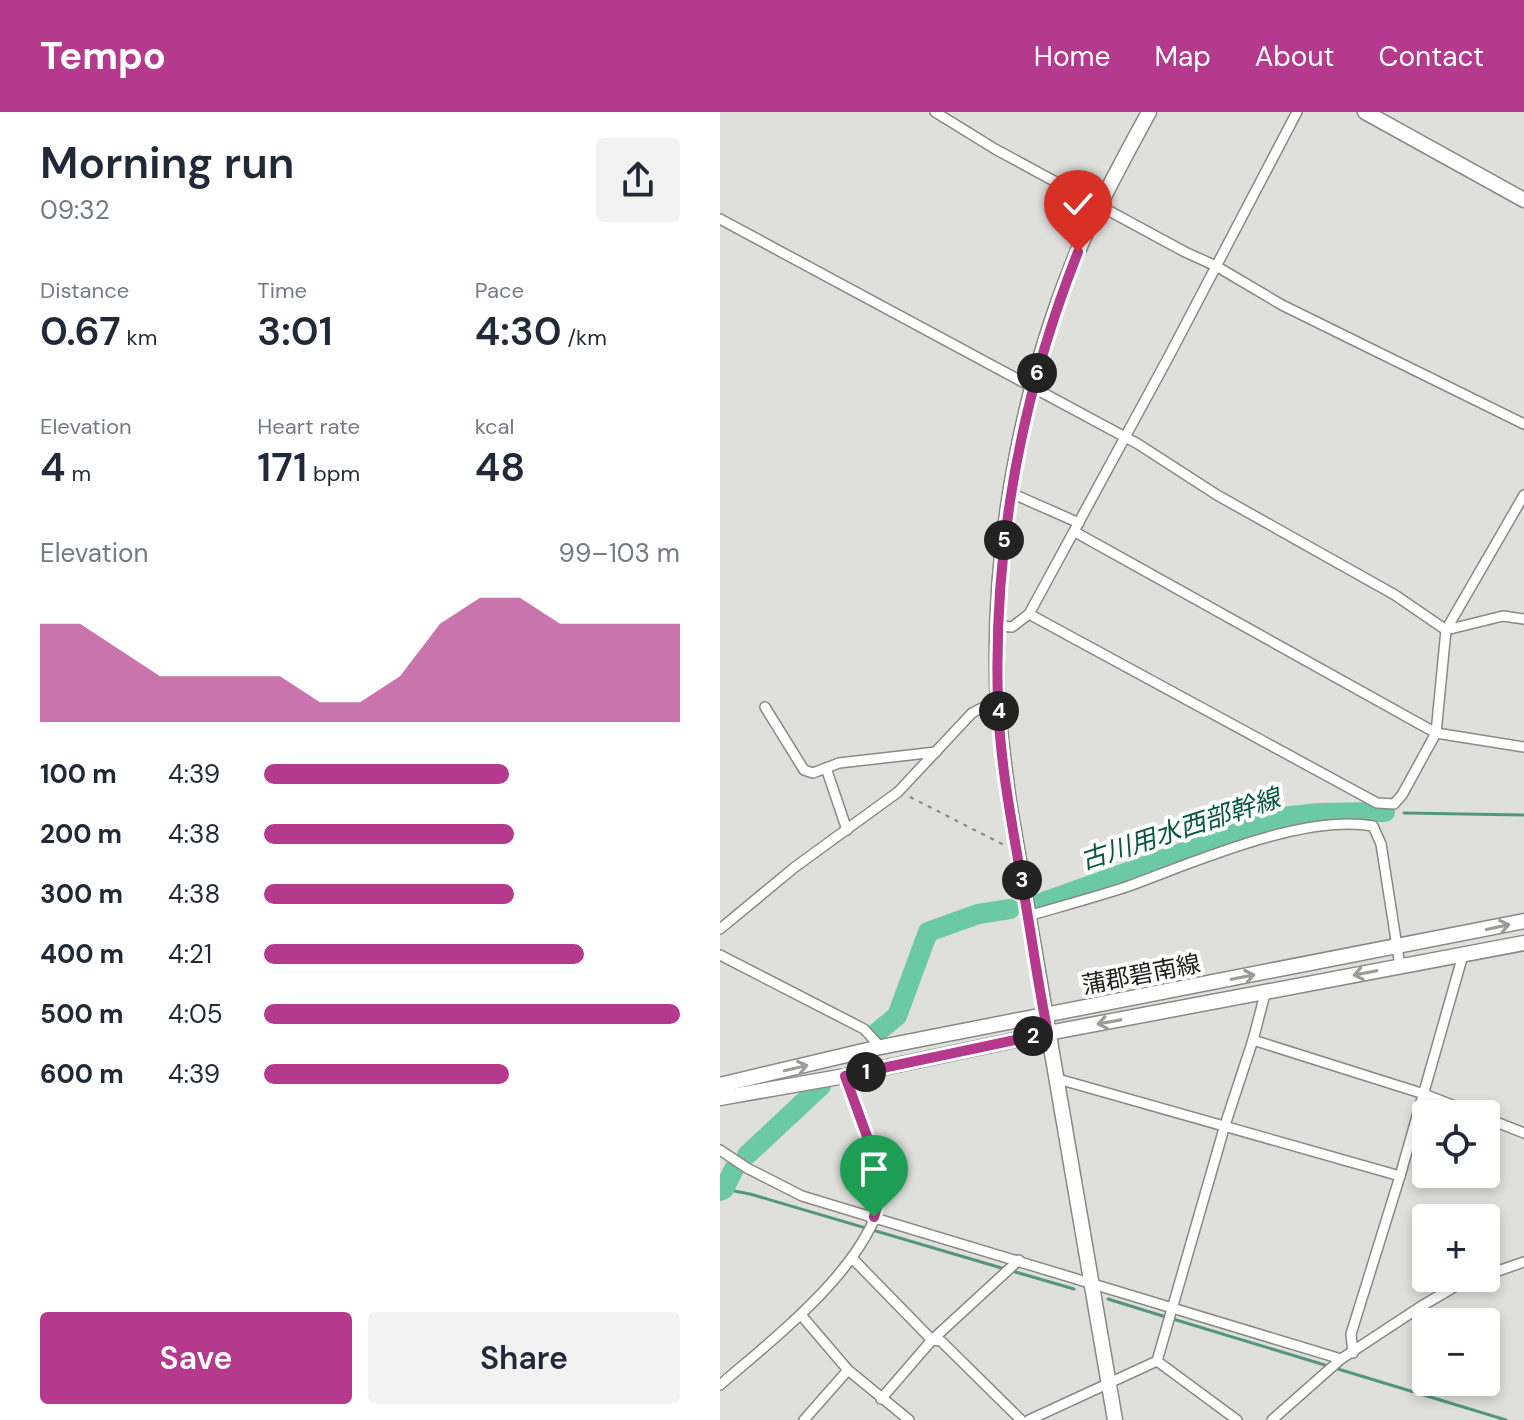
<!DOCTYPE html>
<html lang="en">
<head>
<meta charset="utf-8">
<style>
	body { margin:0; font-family:"DM Sans","Noto Sans JP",sans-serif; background:#f2f2f3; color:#1f2937; height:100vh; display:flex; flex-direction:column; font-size:30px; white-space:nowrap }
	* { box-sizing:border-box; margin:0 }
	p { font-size:26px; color:#747a83 }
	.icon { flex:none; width:44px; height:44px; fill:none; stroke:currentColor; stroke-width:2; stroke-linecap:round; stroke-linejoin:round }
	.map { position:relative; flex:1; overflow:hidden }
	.panel { display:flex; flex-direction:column; background:#fff; width:720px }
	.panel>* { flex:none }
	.buttons { position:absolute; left:692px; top:988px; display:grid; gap:16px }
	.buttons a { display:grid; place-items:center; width:88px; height:88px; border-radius:8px; background:#fff; box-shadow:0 4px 12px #0003; font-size:40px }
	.pin { position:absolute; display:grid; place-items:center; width:68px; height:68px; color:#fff; margin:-82px -34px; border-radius:50% 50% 50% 0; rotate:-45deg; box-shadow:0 0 8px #0007 }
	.pin .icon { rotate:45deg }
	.km { position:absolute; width:40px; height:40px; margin:-20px; border-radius:50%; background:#222; color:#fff; font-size:22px; line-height:40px; text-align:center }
	.round { display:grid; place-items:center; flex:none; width:84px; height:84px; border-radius:8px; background:#f2f2f3 }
	.overview { display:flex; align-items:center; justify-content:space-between; height:136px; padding:0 40px }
	h1 { font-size:44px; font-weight:600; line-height:60px }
	.stats { display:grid; grid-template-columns:repeat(3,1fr); gap:12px; height:136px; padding:8px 40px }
	.stats div { display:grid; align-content:center }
	.stats b { font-size:40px; font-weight:600 }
	.stats small { font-size:22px; font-weight:400 }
	.stats p { font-size:22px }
	.chart { height:224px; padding:16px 40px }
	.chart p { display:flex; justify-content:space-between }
	.chart svg { width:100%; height:144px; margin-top:8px; fill:#b53a8d; opacity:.7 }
	.action { display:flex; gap:16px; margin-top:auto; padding:16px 40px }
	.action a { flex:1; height:92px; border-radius:8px; background:#b53a8d; color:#fff; font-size:32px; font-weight:600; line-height:92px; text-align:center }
	.action a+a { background:#f2f2f3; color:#1f2937 }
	ul { padding:0 40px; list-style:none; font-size:26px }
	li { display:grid; grid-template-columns:128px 96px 1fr; align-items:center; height:60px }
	li i { height:20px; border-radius:10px; background:#b53a8d }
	header { display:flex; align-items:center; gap:48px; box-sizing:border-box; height:112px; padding:0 40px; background:#b53a8d; color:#fff }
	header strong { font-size:38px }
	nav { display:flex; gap:44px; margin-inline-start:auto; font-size:28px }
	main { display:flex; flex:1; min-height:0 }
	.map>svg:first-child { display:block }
</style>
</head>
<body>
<header>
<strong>Tempo</strong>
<nav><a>Home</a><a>Map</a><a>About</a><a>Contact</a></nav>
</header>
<main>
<section class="panel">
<div class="overview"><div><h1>Morning run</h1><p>09:32</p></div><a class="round"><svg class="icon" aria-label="share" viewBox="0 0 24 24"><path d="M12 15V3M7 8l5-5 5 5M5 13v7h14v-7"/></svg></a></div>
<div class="stats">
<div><p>Distance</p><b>0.67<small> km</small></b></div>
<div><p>Time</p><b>3:01</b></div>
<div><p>Pace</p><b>4:30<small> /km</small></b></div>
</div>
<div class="stats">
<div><p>Elevation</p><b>4<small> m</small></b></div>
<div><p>Heart rate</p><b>171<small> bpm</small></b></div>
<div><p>kcal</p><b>48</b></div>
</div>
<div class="chart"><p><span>Elevation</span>99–103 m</p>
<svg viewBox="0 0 160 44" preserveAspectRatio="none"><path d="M0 44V14L10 14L20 22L30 30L40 30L50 30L60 30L70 38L80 38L90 30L100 14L110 6L120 6L130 14L140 14L150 14L160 14V44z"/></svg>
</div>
<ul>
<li><b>100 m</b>4:39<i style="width:59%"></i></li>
<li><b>200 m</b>4:38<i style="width:60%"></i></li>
<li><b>300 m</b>4:38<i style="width:60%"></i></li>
<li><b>400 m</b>4:21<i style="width:77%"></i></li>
<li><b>500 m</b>4:05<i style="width:100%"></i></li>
<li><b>600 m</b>4:39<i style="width:59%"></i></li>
</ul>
<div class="action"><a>Save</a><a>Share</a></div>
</section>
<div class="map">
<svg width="804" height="1308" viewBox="0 0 804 1308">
	<rect width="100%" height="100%" fill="#dfe0dc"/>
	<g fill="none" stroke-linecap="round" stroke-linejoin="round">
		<g stroke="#54967b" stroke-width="3">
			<path d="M684,701L804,703"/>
			<path d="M4,1077L30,1082L285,1157"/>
			<path d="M292,1159L354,1177"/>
			<path d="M388,1187L446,1205"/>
			<path d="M453,1207L786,1308"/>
		</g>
		<g stroke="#6bc9a3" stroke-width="20">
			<path d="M321,791L562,705L599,701L665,700"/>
			<path d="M156,921L177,904L208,820L258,802L290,797"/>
			<path d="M27,1043L101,974"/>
			<path d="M0,1079L4,1077L14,1057"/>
		</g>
		<defs>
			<g id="street">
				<path d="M215,0L275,37L465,140L496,154L562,193L804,312"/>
				<path d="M0,107L418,332L497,383L675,483L726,518"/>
				<path d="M291,381L359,411"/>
				<path d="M355,420L716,621L804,635"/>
				<path d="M309,502L657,691L674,692L682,683L716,621L726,518L804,383"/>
				<path d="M279,514L292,515L309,502L448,246L577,0"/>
				<path d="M726,518L783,504L804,507"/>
				<path d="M45,595L84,658L93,661L119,651L216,640"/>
				<path d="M106,656L127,718"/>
				<path d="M308,804C342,794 376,785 409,774C477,749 583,702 653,714L661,732L680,854"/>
				<path d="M0,817L75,755L178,680L252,601L264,595L278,594"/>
				<path d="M0,843L144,917L156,930V936"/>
				<path d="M533,928L704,982L755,1002"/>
				<path d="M338,967L680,1064"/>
				<path d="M766,1006L804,1021"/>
				<path d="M0,1038L27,1056L82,1084L621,1247"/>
				<path d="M132,1146L212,1228L221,1229L301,1308"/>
				<path d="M766,1163L804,1150"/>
				<path d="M81,1203L128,1258L189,1308"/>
				<path d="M633,1241L631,1222L680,1064L743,843"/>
				<path d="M437,1249L517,1308"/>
				<path d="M0,1273C55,1225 155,1150 164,1073C165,1062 131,981 125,964"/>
				<path d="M161,1287L212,1228L299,1148"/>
				<path d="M84,1308L128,1258"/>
				<path d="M309,1308L437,1249L505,1013L533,928L545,882"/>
				<path d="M552,1308L621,1247L700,1195L741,1171L756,1166"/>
			</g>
			<g id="secondary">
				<path d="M645,0L804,88"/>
				<path d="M0,973L156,936L804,809"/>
				<path d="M0,986L125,964L328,921L804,831"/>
				<path d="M395,1308L289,690C285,658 280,626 278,593C270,444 300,279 357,141C378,93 404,46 429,0"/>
			</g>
		</defs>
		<use href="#street" stroke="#888885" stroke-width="12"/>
		<use href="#secondary" stroke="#888885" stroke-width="17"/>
		<path stroke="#81827f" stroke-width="2" stroke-dasharray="4 6" stroke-linecap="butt" d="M190,685L284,733"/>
		<use href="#street" stroke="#fff" stroke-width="9"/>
		<use href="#secondary" stroke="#fff" stroke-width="14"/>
	</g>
	<defs><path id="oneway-shaft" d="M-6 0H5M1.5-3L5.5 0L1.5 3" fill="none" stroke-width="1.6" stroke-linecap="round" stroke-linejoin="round" transform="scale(2)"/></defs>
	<g stroke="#9b9b9a">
		<use href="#oneway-shaft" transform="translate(778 815) rotate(-12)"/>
		<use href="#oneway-shaft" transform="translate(645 861) rotate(169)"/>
		<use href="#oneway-shaft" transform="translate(523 865) rotate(-11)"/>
		<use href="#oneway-shaft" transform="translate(389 910) rotate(170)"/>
		<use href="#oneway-shaft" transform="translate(76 956) rotate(-13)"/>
	</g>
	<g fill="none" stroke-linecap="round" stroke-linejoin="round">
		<defs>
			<path id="route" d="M154,1105L164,1071L125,964L328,921C318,874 312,825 303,777C293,716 280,653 278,591C273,435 301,284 358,140"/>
		</defs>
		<use href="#route" stroke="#fff" stroke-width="16"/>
		<use href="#route" stroke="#b53a8d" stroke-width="10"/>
	</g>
	<g text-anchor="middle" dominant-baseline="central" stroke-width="8" stroke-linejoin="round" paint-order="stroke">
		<g font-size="24" fill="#20201f" stroke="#fff">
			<text transform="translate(421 862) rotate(-11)">蒲郡碧南線</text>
		</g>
		<g font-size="26" font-style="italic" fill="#08573f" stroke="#fff">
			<text transform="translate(460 717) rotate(-18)">古川用水西部幹線</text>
		</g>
	</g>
</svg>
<div class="buttons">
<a><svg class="icon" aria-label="locate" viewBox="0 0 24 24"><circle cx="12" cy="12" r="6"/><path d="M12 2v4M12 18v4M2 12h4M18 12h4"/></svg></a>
<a>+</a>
<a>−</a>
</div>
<div class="pin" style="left:154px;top:1105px;background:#1e9e55"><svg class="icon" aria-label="arrive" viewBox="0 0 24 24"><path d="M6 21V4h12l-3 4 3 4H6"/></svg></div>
<div class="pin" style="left:358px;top:140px;background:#d93025"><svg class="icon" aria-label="check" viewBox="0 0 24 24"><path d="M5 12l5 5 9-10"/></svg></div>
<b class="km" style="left:146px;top:960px">1</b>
<b class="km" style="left:313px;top:924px">2</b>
<b class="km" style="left:302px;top:768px">3</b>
<b class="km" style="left:279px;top:599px">4</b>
<b class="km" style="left:284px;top:428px">5</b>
<b class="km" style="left:317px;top:261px">6</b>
</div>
</main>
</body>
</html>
